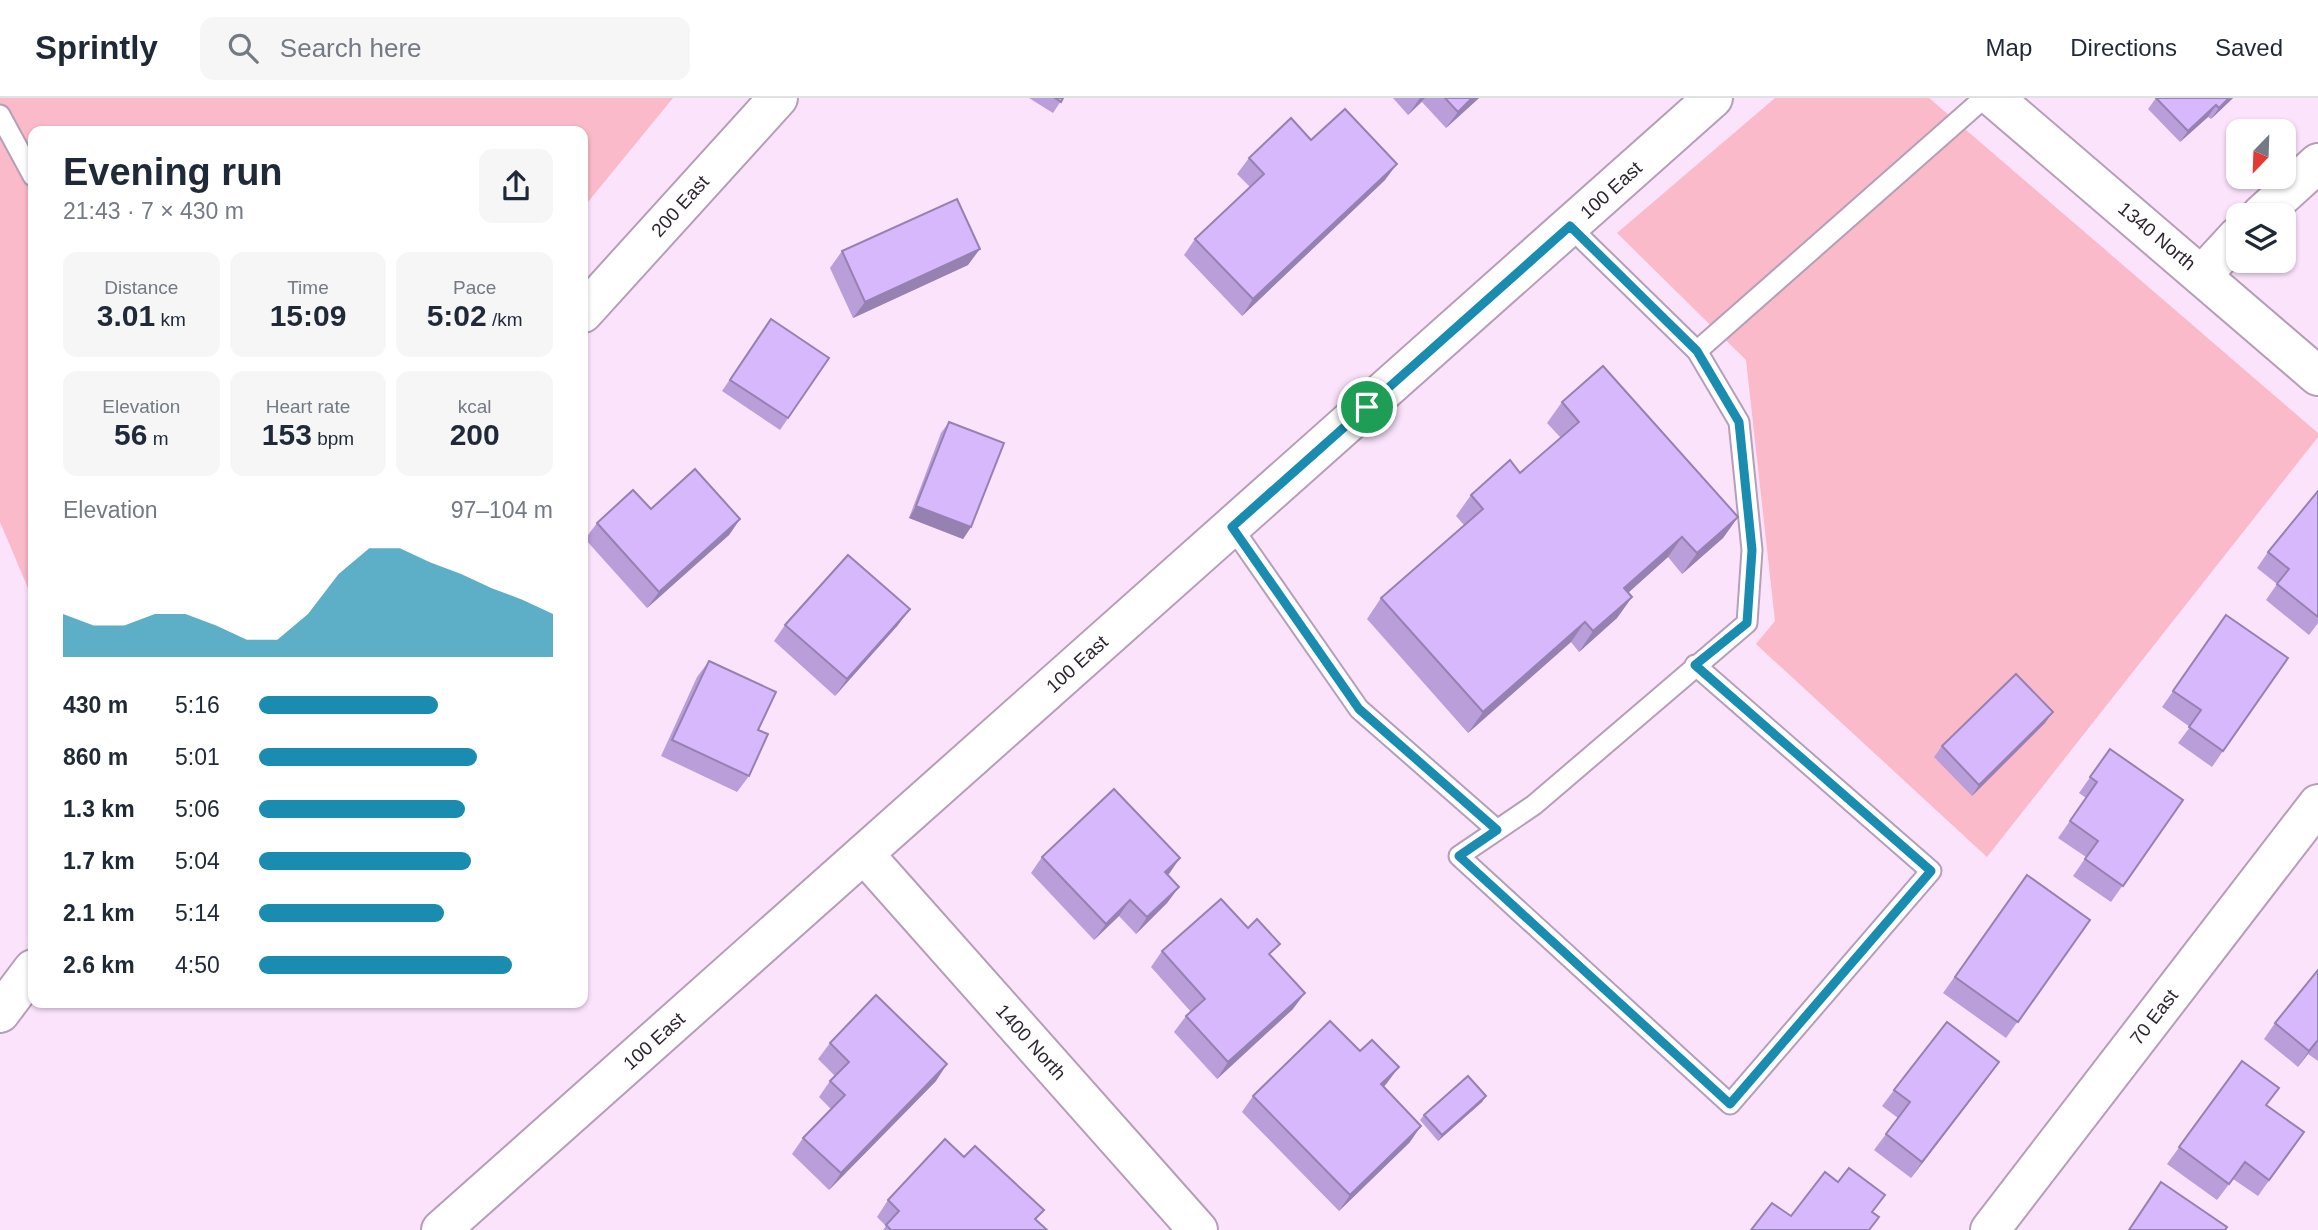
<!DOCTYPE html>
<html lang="en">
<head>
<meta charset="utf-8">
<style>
	body { margin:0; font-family:Arial,sans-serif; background:#f6f6f7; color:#1f2937; height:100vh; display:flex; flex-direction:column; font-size:26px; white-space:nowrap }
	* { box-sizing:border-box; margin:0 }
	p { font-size:23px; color:#747a83 }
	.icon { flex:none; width:38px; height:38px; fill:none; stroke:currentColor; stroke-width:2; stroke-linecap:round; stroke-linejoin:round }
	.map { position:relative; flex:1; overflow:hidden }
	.panel { position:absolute; left:28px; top:28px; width:560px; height:882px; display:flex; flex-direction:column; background:#fff; border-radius:14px; box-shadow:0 2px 5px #0004 }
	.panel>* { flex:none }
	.needle { width:46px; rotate:203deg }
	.buttons { position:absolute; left:2226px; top:21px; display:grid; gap:14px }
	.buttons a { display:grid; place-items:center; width:70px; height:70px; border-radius:14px; background:#fff; box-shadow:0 2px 5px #0004; font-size:35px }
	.pin { position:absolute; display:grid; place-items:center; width:60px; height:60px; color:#fff; margin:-30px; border:4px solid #fff; border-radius:50%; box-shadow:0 2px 7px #0007 }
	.round { display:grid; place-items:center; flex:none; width:74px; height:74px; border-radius:14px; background:#f6f6f7 }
	.summary { display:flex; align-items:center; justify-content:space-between; height:119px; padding:0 35px }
	h1 { font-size:38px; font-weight:700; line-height:52px }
	.stats { display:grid; grid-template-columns:repeat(3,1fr); gap:10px; height:119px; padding:7px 35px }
	.stats div { display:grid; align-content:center; border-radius:14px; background:#f6f6f7; text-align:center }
	.stats b { font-size:30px; font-weight:700 }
	.stats small { font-size:19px; font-weight:400 }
	.stats p { font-size:19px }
	.chart { height:196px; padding:14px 35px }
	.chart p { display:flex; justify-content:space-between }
	.chart svg { width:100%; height:126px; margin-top:7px; fill:#198cb0; opacity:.7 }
	ul { padding:0 35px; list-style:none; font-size:23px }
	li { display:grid; grid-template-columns:112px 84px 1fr; align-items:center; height:52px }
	li i { height:18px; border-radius:9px; background:#198cb0 }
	header { display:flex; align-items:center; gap:42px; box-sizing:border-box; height:98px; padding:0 35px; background:#fff; border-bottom:2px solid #e0e1e3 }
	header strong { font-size:33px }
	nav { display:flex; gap:38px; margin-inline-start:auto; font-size:24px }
	.search { width:490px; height:63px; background:#f6f6f7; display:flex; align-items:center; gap:18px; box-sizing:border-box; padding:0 24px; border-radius:14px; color:#747a83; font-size:26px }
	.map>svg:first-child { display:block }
</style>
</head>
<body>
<header>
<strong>Sprintly</strong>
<div class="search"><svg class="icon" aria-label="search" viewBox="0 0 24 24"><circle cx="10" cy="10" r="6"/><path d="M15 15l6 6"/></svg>Search here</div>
<nav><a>Map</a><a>Directions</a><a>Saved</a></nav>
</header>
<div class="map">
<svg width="2318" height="1132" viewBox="0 0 2318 1132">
	<rect width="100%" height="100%" fill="#fbe3fc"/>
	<g fill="#fabac9">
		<path d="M0,0H673L583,110V33H33V502L0,424Z"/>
		<path d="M1775,0H1929L2318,335V339L1987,759L1756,546L1775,523L1746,262L1617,135Z"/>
	</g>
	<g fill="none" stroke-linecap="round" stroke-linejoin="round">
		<defs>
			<g id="service">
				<path d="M0,17L33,78"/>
				<path d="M1570,129L1697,253"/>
				<path d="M1232,429L1359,611L1497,732"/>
				<path d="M1695,567L1931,773L1730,1006L1459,758L1534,707L1747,525L1752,452L1739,324L1697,253L1984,0"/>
			</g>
			<g id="minor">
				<path d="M2261,117L2318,65"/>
				<path d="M2202,177L2238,138"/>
				<path d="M864,756L1198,1132"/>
				<path d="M1990,1132L2318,706"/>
			</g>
			<g id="tertiary">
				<path d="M1994,0L2318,278"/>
				<path d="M583,215L778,0"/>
				<path d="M0,915L33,871"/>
			</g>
			<path id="secondary" d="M441,1132L1713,0"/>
		</defs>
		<use href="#service" stroke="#b59fb6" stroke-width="23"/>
		<use href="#minor" stroke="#b59fb6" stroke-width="42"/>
		<use href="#tertiary" stroke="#b59fb6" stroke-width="42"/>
		<use href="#secondary" stroke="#b59fb6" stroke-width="42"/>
		<use href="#service" stroke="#fff" stroke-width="19"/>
		<use href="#minor" stroke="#fff" stroke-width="38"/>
		<use href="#tertiary" stroke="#fff" stroke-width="38"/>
		<use href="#secondary" stroke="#fff" stroke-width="38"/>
	</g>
	<g fill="#b99eda">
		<path d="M1029,0H1063L1053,15Z"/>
		<path d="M1393,0H1479L1446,30L1422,4L1408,17Z"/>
		<path d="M2156,0H2233L2211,21L2208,19L2180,44L2148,11Z"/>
		<path d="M1311,42L1385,82L1242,218L1184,157L1195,141L1250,89L1237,76L1249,60Z"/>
		<path d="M842,153L968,167L853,220L830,170Z"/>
		<path d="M771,221L829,260L780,332L722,293Z"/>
		<path d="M1562,304L1738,419L1723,440L1682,476L1668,459L1628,495L1632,499L1617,520L1579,554L1571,544L1468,635L1367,521L1381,500L1464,427L1456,418L1471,397L1520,375L1561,340L1547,325Z"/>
		<path d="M949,324L971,429L963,441L909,420L941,335Z"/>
		<path d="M2318,393V525L2309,537L2266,502L2277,486L2257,470L2268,454Z"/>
		<path d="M651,411L740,421L729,437L647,510L585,441L597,425Z"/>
		<path d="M2226,517L2288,560L2212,669L2178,645L2190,629L2162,609Z"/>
		<path d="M785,527H898L835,598L774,543Z"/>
		<path d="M709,563L758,632L749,678L737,694L661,658L697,579Z"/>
		<path d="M2045,625L1972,698L1934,659L1942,648Z"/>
		<path d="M2110,651L2183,702L2111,804L2073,778L2086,759L2058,740L2086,700L2079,695Z"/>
		<path d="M1042,759L1168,777L1179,789L1167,805L1136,836L1119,818L1094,842L1031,775Z"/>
		<path d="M2027,777L2090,822L2006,940L1943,895Z"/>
		<path d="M1162,853L1271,858L1293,911L1217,981L1174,934L1186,918L1191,914L1151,869Z"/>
		<path d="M2318,872V963L2308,956L2298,969L2264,941L2275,925Z"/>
		<path d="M830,945L936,983L829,1092L792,1056L803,1040L831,1011L819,999L830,983L835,978L818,961Z"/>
		<path d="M2242,963L2266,1007L2304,1034L2258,1098L2233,1081L2217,1102L2167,1066Z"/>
		<path d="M1999,964L1911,1080L1874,1052L1898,1020L1882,1008L1894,992Z"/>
		<path d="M1387,985L1384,989L1410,1044L1339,1113L1242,1014L1253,998Z"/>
		<path d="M1486,998L1482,1004L1438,1043L1420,1022L1424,1017Z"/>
		<path d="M964,1059L1037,1122L1047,1132H883L886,1128L877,1119L888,1102Z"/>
	</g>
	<g fill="#9681b1">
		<path d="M1420,0H1425L1408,17Z"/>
		<path d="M1472,0H1479L1446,30L1458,14Z"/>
		<path d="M2229,0H2233L2211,21L2219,10Z"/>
		<path d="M2216,7L2208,19L2180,44L2188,33Z"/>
		<path d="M1397,66L1385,82L1242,218L1253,201Z"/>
		<path d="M980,151L968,167L853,220L865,204Z"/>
		<path d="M916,408L971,429L963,441L909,420Z"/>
		<path d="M1738,419L1723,440L1682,476L1697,455Z"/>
		<path d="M740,421L729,437L647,510L659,494Z"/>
		<path d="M1682,439L1668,459L1610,511L1624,490Z"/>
		<path d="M1632,499L1617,520L1579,554L1593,533Z"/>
		<path d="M910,511L898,527L835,598L847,581Z"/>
		<path d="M1585,524L1571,544L1468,635L1483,614Z"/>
		<path d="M2053,614L2045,625L1972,698L1979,687Z"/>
		<path d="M1180,760L1169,776L1153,790L1165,774Z"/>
		<path d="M1179,789L1167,805L1136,836L1147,819Z"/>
		<path d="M1130,802L1119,818L1094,842L1106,826Z"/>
		<path d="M1305,895L1293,911L1217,981L1228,964Z"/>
		<path d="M2318,942L2308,956L2298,969L2309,953Z"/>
		<path d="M1999,964L1987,981L1911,1080L1922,1064Z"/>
		<path d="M947,966L936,983L829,1092L841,1075Z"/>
		<path d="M1399,969L1387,985L1370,1002L1381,986Z"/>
		<path d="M1486,998L1482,1004L1438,1043L1442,1037Z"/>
		<path d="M1421,1028L1410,1044L1339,1113L1350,1097Z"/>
	</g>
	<g fill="#d7b8fd" stroke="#9681b1" stroke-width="2">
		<path d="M1055,0H1063L1061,4Z"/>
		<path d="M1445,0H1472L1458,14Z"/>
		<path d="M2156,0H2229L2219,10L2216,7L2188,33Z"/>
		<path d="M1345,11L1397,66L1253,201L1195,141L1264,76L1249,60L1291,20L1311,42Z"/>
		<path d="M957,101L980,151L865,204L842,153Z"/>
		<path d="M771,221L829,260L788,320L730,282Z"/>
		<path d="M1603,268L1738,419L1697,455L1682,439L1624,490L1632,499L1593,533L1585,524L1483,614L1381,500L1483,411L1471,397L1510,362L1520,375L1579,324L1562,304Z"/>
		<path d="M949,324L1004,345L971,429L916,408Z"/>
		<path d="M695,371L740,421L659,494L597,425L633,392L651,411Z"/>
		<path d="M2318,393V519L2277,486L2289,471L2268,454Z"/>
		<path d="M848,457L910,511L847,581L785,527Z"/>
		<path d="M2226,517L2288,560L2223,653L2189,629L2201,612L2173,593Z"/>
		<path d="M709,563L776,594L758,632L768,636L749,678L672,642Z"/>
		<path d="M2016,576L2053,614L1979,687L1942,648Z"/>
		<path d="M2110,651L2183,702L2123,788L2085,761L2098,743L2070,723L2097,684L2090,679Z"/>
		<path d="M1114,691L1180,760L1165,774L1179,789L1147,819L1130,802L1106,826L1042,759Z"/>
		<path d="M2027,777L2090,822L2018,924L1955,879Z"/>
		<path d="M1221,801L1248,830L1257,821L1280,846L1269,856L1305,895L1228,964L1186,918L1205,901L1162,853Z"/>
		<path d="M2318,872V942L2309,953L2275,925Z"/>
		<path d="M876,897L947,966L841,1075L803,1040L845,997L830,983L849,964L830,945Z"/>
		<path d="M1330,923L1360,953L1372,942L1399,969L1381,986L1421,1028L1350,1097L1253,998Z"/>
		<path d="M1947,924L1999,964L1922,1064L1886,1036L1910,1004L1894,992Z"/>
		<path d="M2242,963L2279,990L2266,1007L2304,1034L2269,1082L2245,1064L2229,1086L2179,1049Z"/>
		<path d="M1468,978L1486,998L1442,1037L1424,1017Z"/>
		<path d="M945,1041L964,1059L975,1048L1044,1112L1035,1121L1047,1132H891L886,1127L899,1113L888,1102Z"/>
		<path d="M1849,1070L1885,1097L1872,1114L1879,1119L1869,1132H1751L1772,1105L1791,1118L1825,1074L1838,1084Z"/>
		<path d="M2161,1084L2227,1129L2225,1132H2129Z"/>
	</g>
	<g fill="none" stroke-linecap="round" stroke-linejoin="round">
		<defs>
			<path id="route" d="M1570,128L1697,253L1739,324L1752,452L1747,525L1695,567L1931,773L1730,1006L1459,758L1497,732L1359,611L1232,429Z"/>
		</defs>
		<use href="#route" stroke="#fff" stroke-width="14"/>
		<use href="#route" stroke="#198cb0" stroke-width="9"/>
	</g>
	<g text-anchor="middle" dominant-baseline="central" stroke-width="5" stroke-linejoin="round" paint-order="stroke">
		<g font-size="19" fill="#2e262f" stroke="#fff">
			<text transform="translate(1611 92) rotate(-42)">100 East</text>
			<text transform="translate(680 108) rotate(-48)">200 East</text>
			<text transform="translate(2157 138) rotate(40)">1340 North</text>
			<text transform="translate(1077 566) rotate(-42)">100 East</text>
			<text transform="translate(2154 919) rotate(-52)">70 East</text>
			<text transform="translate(654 943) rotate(-42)">100 East</text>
			<text transform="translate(1031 944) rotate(48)">1400 North</text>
		</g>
	</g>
</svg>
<div class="buttons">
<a><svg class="needle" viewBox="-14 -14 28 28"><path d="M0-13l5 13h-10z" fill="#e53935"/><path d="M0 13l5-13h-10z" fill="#747a83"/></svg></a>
<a><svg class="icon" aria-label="layers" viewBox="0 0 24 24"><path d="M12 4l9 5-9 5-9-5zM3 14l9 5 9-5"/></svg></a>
</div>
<div class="pin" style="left:1367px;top:309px;background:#1e9e55"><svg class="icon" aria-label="arrive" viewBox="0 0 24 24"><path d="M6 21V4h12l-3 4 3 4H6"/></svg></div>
<section class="panel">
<div class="summary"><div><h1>Evening run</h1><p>21:43 · 7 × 430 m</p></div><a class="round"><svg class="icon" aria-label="share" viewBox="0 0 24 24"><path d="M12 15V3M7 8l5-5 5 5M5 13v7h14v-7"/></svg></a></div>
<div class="stats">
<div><p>Distance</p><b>3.01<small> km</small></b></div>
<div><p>Time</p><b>15:09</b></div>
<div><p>Pace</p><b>5:02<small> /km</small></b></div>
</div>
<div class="stats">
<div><p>Elevation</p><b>56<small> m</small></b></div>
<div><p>Heart rate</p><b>153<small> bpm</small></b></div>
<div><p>kcal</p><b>200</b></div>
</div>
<div class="chart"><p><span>Elevation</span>97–104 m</p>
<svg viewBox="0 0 160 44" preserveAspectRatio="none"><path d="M0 44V29L10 33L20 33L30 29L40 29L50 33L60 38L70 38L80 29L90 15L100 6L110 6L120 11L130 15L140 20L150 24L160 29V44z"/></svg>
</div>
<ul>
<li><b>430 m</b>5:16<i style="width:61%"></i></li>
<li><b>860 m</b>5:01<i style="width:74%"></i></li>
<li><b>1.3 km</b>5:06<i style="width:70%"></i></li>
<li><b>1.7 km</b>5:04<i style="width:72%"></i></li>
<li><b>2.1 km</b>5:14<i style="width:63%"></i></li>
<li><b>2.6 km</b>4:50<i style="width:86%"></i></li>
</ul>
</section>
</div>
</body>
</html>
